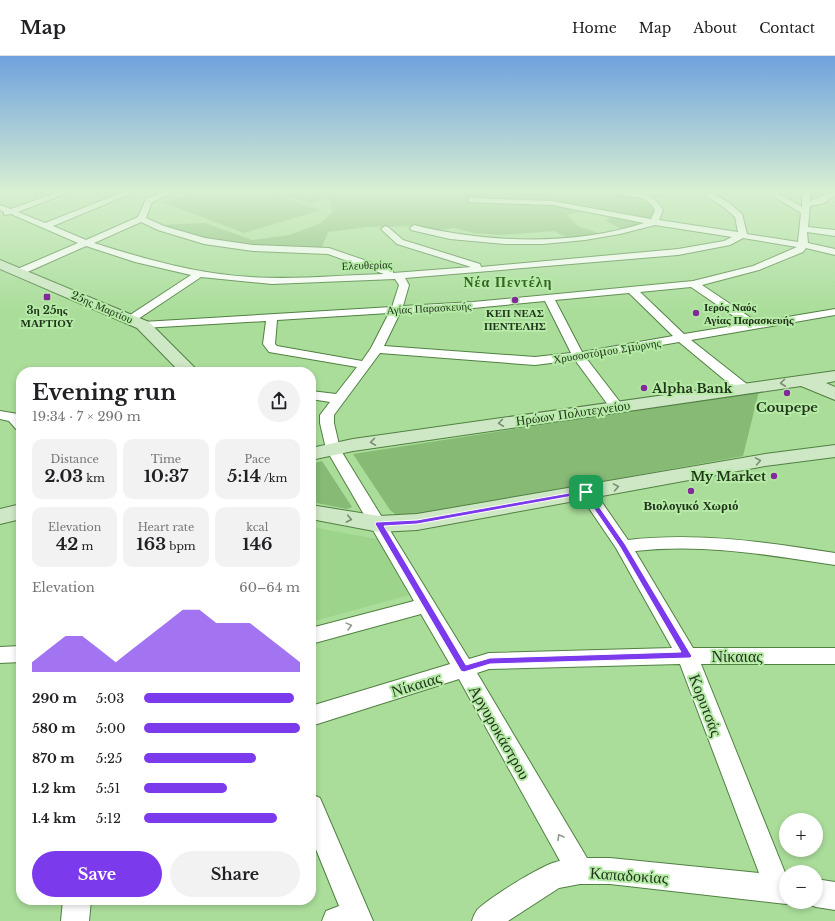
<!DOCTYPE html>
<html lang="en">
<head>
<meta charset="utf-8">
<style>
	body { margin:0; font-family:"Libre Baskerville",serif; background:#f2f2f2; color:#202124; height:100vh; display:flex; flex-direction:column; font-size:15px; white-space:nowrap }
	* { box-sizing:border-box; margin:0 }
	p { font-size:13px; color:#757577 }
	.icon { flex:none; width:22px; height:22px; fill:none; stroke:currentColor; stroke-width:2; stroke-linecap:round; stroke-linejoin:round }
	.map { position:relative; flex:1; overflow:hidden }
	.drawer { position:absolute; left:16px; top:311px; width:300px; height:538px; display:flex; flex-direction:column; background:#fff; border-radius:16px; box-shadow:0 2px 6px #0003 }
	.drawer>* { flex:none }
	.fabs { position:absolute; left:779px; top:757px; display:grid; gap:8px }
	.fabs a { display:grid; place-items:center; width:44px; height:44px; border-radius:50%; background:#fff; box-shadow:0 2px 6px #0003; font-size:20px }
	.pin { position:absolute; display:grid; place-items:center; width:34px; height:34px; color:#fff; margin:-17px; border-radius:8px; box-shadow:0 2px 6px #0006 }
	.round { display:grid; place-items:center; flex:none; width:42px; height:42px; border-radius:21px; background:#f2f2f2 }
	.headline { display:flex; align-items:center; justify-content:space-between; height:68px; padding:0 16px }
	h1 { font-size:22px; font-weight:700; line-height:30px }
	.figures { display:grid; grid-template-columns:repeat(3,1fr); gap:6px; height:68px; padding:4px 16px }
	.figures div { display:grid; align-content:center; border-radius:10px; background:#f2f2f2; text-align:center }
	.figures b { font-size:17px; font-weight:700 }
	.figures small { font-size:11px; font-weight:400 }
	.figures p { font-size:11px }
	.chart { height:112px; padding:8px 16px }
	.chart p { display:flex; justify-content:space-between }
	.chart svg { width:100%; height:72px; margin-top:4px; fill:#7c3aed; opacity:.7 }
	.button { display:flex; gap:8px; margin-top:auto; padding:8px 16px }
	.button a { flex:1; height:46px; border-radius:24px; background:#7c3aed; color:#fff; font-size:16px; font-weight:700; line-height:46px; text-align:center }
	.button a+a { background:#f2f2f2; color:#202124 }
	ul { padding:0 16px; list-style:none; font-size:13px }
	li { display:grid; grid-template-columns:64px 48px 1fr; align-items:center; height:30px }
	li i { height:10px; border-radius:5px; background:#7c3aed }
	header { display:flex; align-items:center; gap:24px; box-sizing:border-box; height:56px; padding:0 20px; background:#fff; border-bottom:1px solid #e0e0e0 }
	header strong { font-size:19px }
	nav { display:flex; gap:22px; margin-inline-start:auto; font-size:14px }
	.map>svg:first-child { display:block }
</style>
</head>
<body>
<header>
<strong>Map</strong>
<nav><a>Home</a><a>Map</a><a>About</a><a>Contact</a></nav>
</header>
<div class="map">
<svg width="835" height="865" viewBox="0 0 835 865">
	<rect width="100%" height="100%" fill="#aadd9a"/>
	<path fill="#9dd48b" d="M311,471L377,483L409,539L311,566Z"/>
	<g fill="#86ba75">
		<path d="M207,135H264L321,154L244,177L162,146Z"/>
		<path d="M298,135H304L326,142L309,147L284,139Z"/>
		<path d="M310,135H612C634,138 640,139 658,152L653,164L624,174L606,165L610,160L584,155L567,159L578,170L601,178L568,182L554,175L501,179L474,177L454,172L432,175L414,170L368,171L328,176L322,191C287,191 251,192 217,185C199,180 180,174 161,169L205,167L252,184L289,179L319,168L333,156L330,143Z"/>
		<path d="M759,335L743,400L400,462L390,454L353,398Z"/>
		<path d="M322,405L352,451L347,453L311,446V408Z"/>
	</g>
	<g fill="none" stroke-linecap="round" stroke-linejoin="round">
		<defs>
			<g id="street">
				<path d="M61,135H72L18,156L45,167L126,135H137L53,170L86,184L138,161L146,143L166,135H176L152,146L146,162L164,170L205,182L253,189L329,192L393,214V217L471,211L397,188L381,173L385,170L388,171L403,184L480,208L481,211L678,193L724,185L732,181L655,169L620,178L585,184L543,188H505L450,183L411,174L410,172L414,169C485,187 574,190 644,167L552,149L469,146V142H472L552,145L651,163L655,154C643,134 627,145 614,135H632L642,137L653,135H669L668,137L650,140L658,147L663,154L659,164L738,176L735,161L722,150L698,135H707L728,146L742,158L747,178L798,186L801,157L765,135H774L802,151V135H810V145C818,143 827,135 835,135V139L824,147L810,150L808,171L835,174V180L807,176L808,187L835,193V199L806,192L803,196L759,214L702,229L757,266L835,253V259L691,284L748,329L750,332L748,335H738L679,286L586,302L623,350L621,353L616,354L611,353L575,304L535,309L380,297L334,359V367L340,393L469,603L489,597L672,592L616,492L578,436L580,432L586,431L592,432L628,484C698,476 766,486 835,497V509C769,499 702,487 635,495L693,592H835V608H701L786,819V846H790L786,848L610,828H580L559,832L508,865H472C473,861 475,857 477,854C489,842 544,807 560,805L459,623L311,670V650L450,608L421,558L311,588V572L414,545L326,393L320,367V359L330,346L311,343V335L336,338L357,311L269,296L263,288L266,265L143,272L139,271L137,269L139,267L143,266L392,251L399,229L395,223L272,228L201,221L135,265H127L125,263L127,261L191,219L135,206L86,190L23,218L19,219L14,216L15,214L78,187L11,158L4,159V156L0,154V149L11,153ZM141,166L158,174L204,188L253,195L328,198L384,218C340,219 295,224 251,221C197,218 145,203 94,187ZM743,182L797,191L753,210L693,225L473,246L403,250L409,229L405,222L678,199L730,189ZM691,231L745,268L684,278L640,236ZM629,237L673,280L582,296L555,244ZM545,245L571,297L535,301L384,290L400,257L473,252ZM389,257L371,292L362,305L277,290L275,288L277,264ZM680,608L759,817L610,802H587L477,617L489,613Z"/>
				<path d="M0,355L18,358L21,361V374L16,373L9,365L0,363Z"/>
				<path d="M21,590V606L0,607V591Z"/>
				<path d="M311,738L320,742L373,865H322L326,855L339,850L311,781Z"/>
				<path d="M816,823L835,826V854L816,851L806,847L816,846Z"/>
				<path d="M63,844H91L89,865H61Z"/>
			</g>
			<g id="secondary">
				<path d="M0,204L149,266L199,316H180L137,272L0,213Z"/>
				<path d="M835,315V325L826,327L835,331V344L801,330L353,395L311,404V392L353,383Z"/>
				<path d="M835,389V401L765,410L417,474L379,476L311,463V449L379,460L417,458L765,398Z"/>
				<path d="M21,448V463L0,468V453Z"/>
			</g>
		</defs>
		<use href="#street" stroke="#518042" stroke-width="2"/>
		<use href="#secondary" stroke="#518042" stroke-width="2"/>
		<use href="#street" fill="#fff" fill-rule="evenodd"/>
		<use href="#secondary" fill="#cee7c5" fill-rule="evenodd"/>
	</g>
	<defs><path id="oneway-chevron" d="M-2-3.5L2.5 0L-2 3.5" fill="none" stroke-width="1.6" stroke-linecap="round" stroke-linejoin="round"/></defs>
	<g stroke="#788e70">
		<use href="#oneway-chevron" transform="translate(783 327) rotate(173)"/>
		<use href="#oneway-chevron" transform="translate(501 367) rotate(172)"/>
		<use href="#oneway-chevron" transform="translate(373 386) rotate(172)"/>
		<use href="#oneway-chevron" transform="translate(758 405) rotate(-10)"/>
		<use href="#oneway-chevron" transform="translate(616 431) rotate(-10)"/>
		<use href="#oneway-chevron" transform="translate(349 463) rotate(11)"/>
	</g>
	<g stroke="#909a8d">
		<use href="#oneway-chevron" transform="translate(349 570) rotate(-15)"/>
		<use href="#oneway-chevron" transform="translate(560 781) rotate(-120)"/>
	</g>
	<linearGradient id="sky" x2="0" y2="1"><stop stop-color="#6fa2de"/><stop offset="0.53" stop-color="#d9f0d2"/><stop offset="1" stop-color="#d9f0d2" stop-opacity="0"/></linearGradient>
	<rect width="835" height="256" fill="url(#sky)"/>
	<path fill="#7c3aed" stroke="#fff" fill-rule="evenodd" d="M586,434L588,435L625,488L690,597L692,600L690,602L490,608L464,616L461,615L375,468L376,466L417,464ZM584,438L620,491L681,596L490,602L466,609L384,470L417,468Z"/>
	<g fill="#822b98" stroke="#b6eaa7" stroke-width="1.5">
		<rect x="43" y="237" width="8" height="8" rx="2"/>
		<circle cx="515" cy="244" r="4"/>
		<circle cx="696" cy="257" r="4"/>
		<circle cx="644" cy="332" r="4"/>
		<circle cx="787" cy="337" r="4"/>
		<circle cx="774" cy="420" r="4"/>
		<circle cx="691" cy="435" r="4"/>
	</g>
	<g text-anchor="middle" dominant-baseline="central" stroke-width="4" stroke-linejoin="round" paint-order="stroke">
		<g font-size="11" fill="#21351b" stroke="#b6eaa7">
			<text transform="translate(367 209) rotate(-2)">Ελευθερίας</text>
			<text transform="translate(102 251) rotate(23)">25ης Μαρτίου</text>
			<text transform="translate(429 252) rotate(-3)">Αγίας Παρασκευής</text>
			<text transform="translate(607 295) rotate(-9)">Χρυσοστόμου Σμύρνης</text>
		</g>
		<g font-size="11" font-weight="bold" fill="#21351b" stroke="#b6eaa7">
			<text x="704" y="251" text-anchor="start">Ιερός Ναός<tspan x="704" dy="13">Αγίας Παρασκευής</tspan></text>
			<text x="47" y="254">3η 25ης<tspan x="47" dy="13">ΜΑΡΤΙΟΥ</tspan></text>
			<text x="515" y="257">ΚΕΠ ΝΕΑΣ<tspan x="515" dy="13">ΠΕΝΤΕΛΗΣ</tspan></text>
		</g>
		<g font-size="13" font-weight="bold" fill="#21351b" stroke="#b6eaa7">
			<text x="652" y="332" text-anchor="start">Alpha Bank</text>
			<text x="787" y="351">Coupepe</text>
			<text x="766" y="420" text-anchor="end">My Market</text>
			<text x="691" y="449">Βιολογικό Χωριό</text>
		</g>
		<g font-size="13" fill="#21351b" stroke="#b6eaa7">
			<text transform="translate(573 357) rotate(-8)">Ηρώων Πολυτεχνείου</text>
		</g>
		<g font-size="14" font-weight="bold" letter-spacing="1" fill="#376527" stroke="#b6eaa7">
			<text x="508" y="226">Νέα Πεντέλη</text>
		</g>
		<g font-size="16" fill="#21351b" stroke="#b6eaa7">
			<text x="737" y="600">Νίκαιας</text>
			<text transform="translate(416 628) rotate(-17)">Νίκαιας</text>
			<text transform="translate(706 649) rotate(69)">Κορυτσάς</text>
			<text transform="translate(500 676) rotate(60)">Αργυροκάστρου</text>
			<text transform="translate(629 819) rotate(4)">Καπαδοκίας</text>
		</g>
	</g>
</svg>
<div class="fabs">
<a>+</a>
<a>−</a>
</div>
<div class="pin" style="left:586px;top:436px;background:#1e9e55"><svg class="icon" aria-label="arrive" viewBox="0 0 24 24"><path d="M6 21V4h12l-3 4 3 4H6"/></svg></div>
<section class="drawer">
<div class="headline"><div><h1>Evening run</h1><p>19:34 · 7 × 290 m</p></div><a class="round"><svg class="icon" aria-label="share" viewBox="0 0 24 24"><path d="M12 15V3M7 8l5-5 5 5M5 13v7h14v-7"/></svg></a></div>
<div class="figures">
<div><p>Distance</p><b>2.03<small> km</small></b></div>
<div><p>Time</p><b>10:37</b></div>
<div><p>Pace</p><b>5:14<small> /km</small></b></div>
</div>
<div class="figures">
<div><p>Elevation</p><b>42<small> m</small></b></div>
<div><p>Heart rate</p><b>163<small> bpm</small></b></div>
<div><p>kcal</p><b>146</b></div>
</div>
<div class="chart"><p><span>Elevation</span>60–64 m</p>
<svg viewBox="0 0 160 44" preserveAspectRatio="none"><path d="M0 44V38L10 30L20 22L30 22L40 30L50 38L60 30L70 22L80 14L90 6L100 6L110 14L120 14L130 14L140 22L150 30L160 38V44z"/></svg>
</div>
<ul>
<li><b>290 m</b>5:03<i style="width:96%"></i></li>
<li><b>580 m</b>5:00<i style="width:100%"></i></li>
<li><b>870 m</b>5:25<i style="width:72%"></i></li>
<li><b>1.2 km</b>5:51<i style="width:53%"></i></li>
<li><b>1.4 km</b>5:12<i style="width:85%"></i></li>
</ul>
<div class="button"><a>Save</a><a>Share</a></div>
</section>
</div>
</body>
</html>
